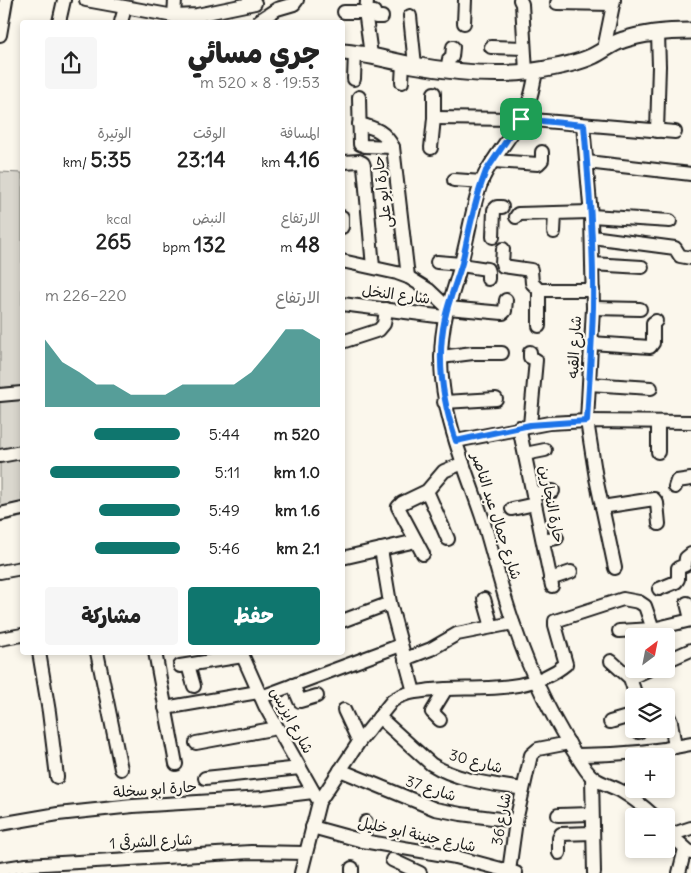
<!DOCTYPE html>
<html lang="ar">
<head>
<meta charset="utf-8">
<style>
	body { margin:0; font-family:Delius,"Playpen Sans Arabic",sans-serif; background:#f6f6f6; color:#222; direction:rtl; height:100vh; display:flex; flex-direction:column; font-size:19px; white-space:nowrap }
	* { box-sizing:border-box; margin:0 }
	p { font-size:16px; color:#767676 }
	.icon { flex:none; width:28px; height:28px; fill:none; stroke:currentColor; stroke-width:2; stroke-linecap:round; stroke-linejoin:round }
	.map { position:relative; flex:1; overflow:hidden; direction:ltr }
	.drawer { position:absolute; left:20px; top:20px; width:325px; height:635px; display:flex; flex-direction:column; background:#fff; border-radius:5px; box-shadow:0 2px 8px #0003; direction:rtl }
	.drawer>* { flex:none }
	.needle { width:32px; rotate:32deg }
	.controls { position:absolute; left:625px; top:628px; display:grid; gap:10px }
	.controls a { display:grid; place-items:center; width:50px; height:50px; border-radius:5px; background:#fff; box-shadow:0 2px 8px #0003; font-size:25px }
	.pin { position:absolute; display:grid; place-items:center; width:42px; height:42px; color:#fff; margin:-21px; border-radius:10px; box-shadow:0 2px 8px #0006 }
	.round { display:grid; place-items:center; flex:none; width:52px; height:52px; border-radius:5px; background:#f6f6f6 }
	.summary { display:flex; align-items:center; justify-content:space-between; height:85px; padding:0 25px }
	h1 { font-size:28px; font-weight:800; line-height:38px }
	.metrics { display:grid; grid-template-columns:repeat(3,1fr); gap:8px; height:85px; padding:5px 25px }
	.metrics div { display:grid; align-content:center }
	.metrics b { font-size:21px; font-weight:800 }
	.metrics small { font-size:14px; font-weight:400 }
	.metrics p { font-size:14px }
	.chart { height:140px; padding:10px 25px }
	.chart p { display:flex; justify-content:space-between }
	.chart svg { width:100%; height:90px; margin-top:5px; fill:#0f766e; opacity:.7 }
	.primary-button { display:flex; gap:10px; margin-top:auto; padding:10px 25px }
	.primary-button a { flex:1; height:58px; border-radius:5px; background:#0f766e; color:#fff; font-size:20px; font-weight:800; line-height:58px; text-align:center }
	.primary-button a+a { background:#f6f6f6; color:#222 }
	ul { padding:0 25px; list-style:none; font-size:16px }
	li { display:grid; grid-template-columns:80px 60px 1fr; align-items:center; height:38px }
	li i { height:12px; border-radius:6px; background:#0f766e }
	.map>svg:first-child { display:block }
</style>
</head>
<body>
<div class="map">
<svg width="691" height="873" viewBox="0 0 691 873">
	<rect width="100%" height="100%" fill="#fbf7ec"/>
	<filter id="ink" filterUnits="userSpaceOnUse"><feTurbulence type="fractalNoise" baseFrequency=".02" numOctaves="2"/><feDisplacementMap in="SourceGraphic" scale="10" xChannelSelector="R" yChannelSelector="G"/><feConvolveMatrix kernelMatrix="1 2 1 2 8 2 1 2 1" color-interpolation-filters="sRGB"/></filter>
	<g filter="url(#ink)">
		<path fill="#dad7ce" stroke="#7b7a75" d="M0,172L22,173V517L0,522Z"/>
		<g fill="none" stroke-linecap="round" stroke-linejoin="round">
			<defs>
				<g id="minor">
					<path d="M86,0L174,16L197,15L255,3"/>
					<path d="M367,0L366,18L371,55"/>
					<path d="M520,0L522,4L526,72"/>
					<path d="M557,3L613,4"/>
					<path d="M344,12H374L376,17H382"/>
					<path d="M174,16L175,0"/>
					<path d="M410,16L415,65"/>
					<path d="M260,20L277,9L294,4L297,0"/>
					<path d="M59,22L64,0"/>
					<path d="M121,22L125,8"/>
					<path d="M464,23L465,0"/>
					<path d="M0,35L6,0"/>
					<path d="M491,47L524,48"/>
					<path d="M604,49L614,0"/>
					<path d="M447,70L449,59L452,57L453,47"/>
					<path d="M536,71C533,88 530,104 521,119C510,139 493,157 483,178C473,202 469,233 462,259C458,278 451,296 446,315C429,388 459,449 482,517C493,552 501,589 514,625C531,676 555,725 586,770C595,783 608,784 621,791C633,798 644,807 654,816"/>
					<path d="M354,79L355,53"/>
					<path d="M402,82L403,63"/>
					<path d="M359,97L360,144L365,146L393,147"/>
					<path d="M434,118L521,119L675,132"/>
					<path d="M359,124C376,128 385,132 393,147L408,277"/>
					<path d="M583,125L591,216L592,264L593,308L587,421L596,478L615,568"/>
					<path d="M657,131L659,66L658,34"/>
					<path d="M431,148L434,118V93"/>
					<path d="M493,161L538,164L542,160V152"/>
					<path d="M344,162L359,161L363,163L364,166L373,267"/>
					<path d="M587,162L691,174"/>
					<path d="M454,180L482,182"/>
					<path d="M591,216L670,221"/>
					<path d="M342,217V227"/>
					<path d="M516,217L518,214L590,212"/>
					<path d="M554,232L555,214"/>
					<path d="M493,237L494,210L497,207H502"/>
					<path d="M592,237L675,248L680,256L691,258"/>
					<path d="M503,249L502,263L503,266L531,270L532,283L539,290V326"/>
					<path d="M342,261L397,273L408,277L429,290L448,308L503,313L505,311L506,300"/>
					<path d="M437,262L461,264"/>
					<path d="M592,264L642,267"/>
					<path d="M461,265L487,269L488,272V279"/>
					<path d="M539,290H593"/>
					<path d="M342,304L445,317"/>
					<path d="M593,308L640,309"/>
					<path d="M342,342L379,330L384,324L386,309"/>
					<path d="M591,343L650,347L653,343V323L656,321"/>
					<path d="M530,352V357L536,360L530,425"/>
					<path d="M441,357L473,353H502"/>
					<path d="M589,384L651,388"/>
					<path d="M0,395L22,393"/>
					<path d="M444,402L496,399"/>
					<path d="M519,427L552,586"/>
					<path d="M456,441L549,423L587,421L691,422"/>
					<path d="M658,452V423"/>
					<path d="M525,454L545,450"/>
					<path d="M0,456L22,452"/>
					<path d="M675,487L677,481L691,479"/>
					<path d="M427,491L448,539"/>
					<path d="M533,494L553,491"/>
					<path d="M602,507L654,499L657,503L659,524"/>
					<path d="M512,509L535,504"/>
					<path d="M0,514L22,509"/>
					<path d="M543,541L557,538"/>
					<path d="M381,549L390,603L414,692"/>
					<path d="M423,554L398,507L402,503L427,491L444,471L463,463"/>
					<path d="M342,558L416,541"/>
					<path d="M0,572L22,568"/>
					<path d="M550,579L571,572"/>
					<path d="M659,589L676,582L678,579V568L685,565L686,558L691,554"/>
					<path d="M484,599L492,627"/>
					<path d="M687,603L691,619"/>
					<path d="M342,621L390,603"/>
					<path d="M619,631L653,629L691,620"/>
					<path d="M0,639L22,635"/>
					<path d="M39,652L49,712L57,777"/>
					<path d="M97,652L121,769"/>
					<path d="M155,652L176,764"/>
					<path d="M241,652L265,706L317,798"/>
					<path d="M405,659L431,649L457,634L513,623"/>
					<path d="M611,661L630,678L636,696"/>
					<path d="M666,661L691,650"/>
					<path d="M188,665L194,686"/>
					<path d="M180,666L243,656"/>
					<path d="M630,678L650,669"/>
					<path d="M293,685L300,701L317,696"/>
					<path d="M261,697L401,645"/>
					<path d="M165,708L258,692"/>
					<path d="M344,710L359,742"/>
					<path d="M666,711L671,722L675,747"/>
					<path d="M379,717L431,764C458,781 491,784 523,789"/>
					<path d="M440,720L432,712L446,689"/>
					<path d="M610,722L634,715"/>
					<path d="M638,729L639,732"/>
					<path d="M196,743L277,728"/>
					<path d="M577,755C616,755 653,752 691,744"/>
					<path d="M340,770L435,809L461,814L516,821"/>
					<path d="M592,777L594,873"/>
					<path d="M205,778L300,768"/>
					<path d="M558,815L592,814"/>
					<path d="M0,824L58,814L133,806L263,798L313,792"/>
					<path d="M312,827L363,841L456,857L516,873"/>
					<path d="M666,831L691,853"/>
					<path d="M670,835L691,828"/>
					<path d="M363,841L366,822"/>
					<path d="M559,853V838L561,834L592,833"/>
					<path d="M392,860L420,873"/>
					<path d="M0,869L26,865L251,852L305,853"/>
					<path d="M509,871L516,821L531,755L538,749L569,743"/>
					<path d="M301,873L319,802L359,742L392,701C404,692 417,692 432,690C476,686 529,695 566,664L555,625V621L623,599L639,602L645,606L653,629"/>
					<path d="M352,873V868"/>
					<path d="M679,873L685,849"/>
				</g>
				<path id="tertiary" d="M342,52C367,53 389,61 413,65C452,72 495,77 534,71C553,68 576,64 593,56C604,51 612,43 623,40C644,33 669,31 691,31"/>
			</defs>
			<use href="#minor" stroke="#1c1c1c" stroke-width="16"/>
			<use href="#tertiary" stroke="#1c1c1c" stroke-width="19"/>
			<use href="#minor" stroke="#fbf7ec" stroke-width="12"/>
			<use href="#tertiary" stroke="#fbf7ec" stroke-width="15"/>
		</g>
	</g>
	<g fill="none" stroke-linecap="round" stroke-linejoin="round" filter="url(#ink)">
		<defs>
			<path id="route" d="M521,119L584,125C589,185 594,246 593,307C592,345 589,383 587,421L530,425L456,441C442,400 436,360 445,318C449,299 457,281 462,263C468,236 473,208 482,182L486,171Z"/>
		</defs>
		<use href="#route" stroke="#fff" stroke-width="10"/>
		<use href="#route" stroke="#1a73e8" stroke-width="6"/>
	</g>
	<g text-anchor="middle" dominant-baseline="central" stroke-width="4.5" stroke-linejoin="round" paint-order="stroke">
		<g font-size="15" fill="#1c1c1c" stroke="#fbf7ec">
			<text transform="translate(382 192) rotate(-97)">حارة ابو على</text>
			<text transform="translate(396 294) rotate(7)">شارع النخل</text>
			<text transform="translate(574 347) rotate(-87)">شارع القبه</text>
			<text transform="translate(552 504) rotate(79)">حارة النجارين</text>
			<text transform="translate(497 516) rotate(72)">شارع جمال عبد الناصر</text>
			<text transform="translate(292 720) rotate(61)">شارع ايزيس</text>
			<text transform="translate(476 761) rotate(15)">شارع 30</text>
			<text transform="translate(431 788) rotate(18)">شارع 37</text>
			<text transform="translate(155 789) rotate(-4)">حارة ابو سخلة</text>
			<text transform="translate(501 819) rotate(-80)">شارع 36</text>
			<text transform="translate(417 834) rotate(12)">شارع جنينة ابو خليل</text>
			<text transform="translate(151 841) rotate(-3)">شارع الشرقى 1</text>
		</g>
	</g>
</svg>
<div class="controls">
<a><svg class="needle" viewBox="-14 -14 28 28"><path d="M0-13l5 13h-10z" fill="#e53935"/><path d="M0 13l5-13h-10z" fill="#767676"/></svg></a>
<a><svg class="icon" aria-label="layers" viewBox="0 0 24 24"><path d="M12 4l9 5-9 5-9-5zM3 14l9 5 9-5"/></svg></a>
<a>+</a>
<a>−</a>
</div>
<div class="pin" style="left:521px;top:119px;background:#1e9e55"><svg class="icon" aria-label="arrive" viewBox="0 0 24 24"><path d="M6 21V4h12l-3 4 3 4H6"/></svg></div>
<section class="drawer">
<div class="summary"><div><h1>جري مسائي</h1><p>19:53 · 8 × 520 m</p></div><a class="round"><svg class="icon" aria-label="share" viewBox="0 0 24 24"><path d="M12 15V3M7 8l5-5 5 5M5 13v7h14v-7"/></svg></a></div>
<div class="metrics">
<div><p>المسافة</p><b>4.16<small> km</small></b></div>
<div><p>الوقت</p><b>23:14</b></div>
<div><p>الوتيرة</p><b>5:35<small> /km</small></b></div>
</div>
<div class="metrics">
<div><p>الارتفاع</p><b>48<small> m</small></b></div>
<div><p>النبض</p><b>132<small> bpm</small></b></div>
<div><p>kcal</p><b>265</b></div>
</div>
<div class="chart"><p><span>الارتفاع</span>220–226 m</p>
<svg viewBox="0 0 160 44" preserveAspectRatio="none"><path d="M0 44V11L10 22L20 27L30 33L40 33L50 38L60 38L70 38L80 33L90 33L100 33L110 33L120 27L130 17L140 6L150 6L160 11V44z"/></svg>
</div>
<ul>
<li><b>520 m</b>5:44<i style="width:64%"></i></li>
<li><b>1.0 km</b>5:11<i style="width:96%"></i></li>
<li><b>1.6 km</b>5:49<i style="width:60%"></i></li>
<li><b>2.1 km</b>5:46<i style="width:63%"></i></li>
</ul>
<div class="primary-button"><a>حفظ</a><a>مشاركة</a></div>
</section>
</div>
</body>
</html>
